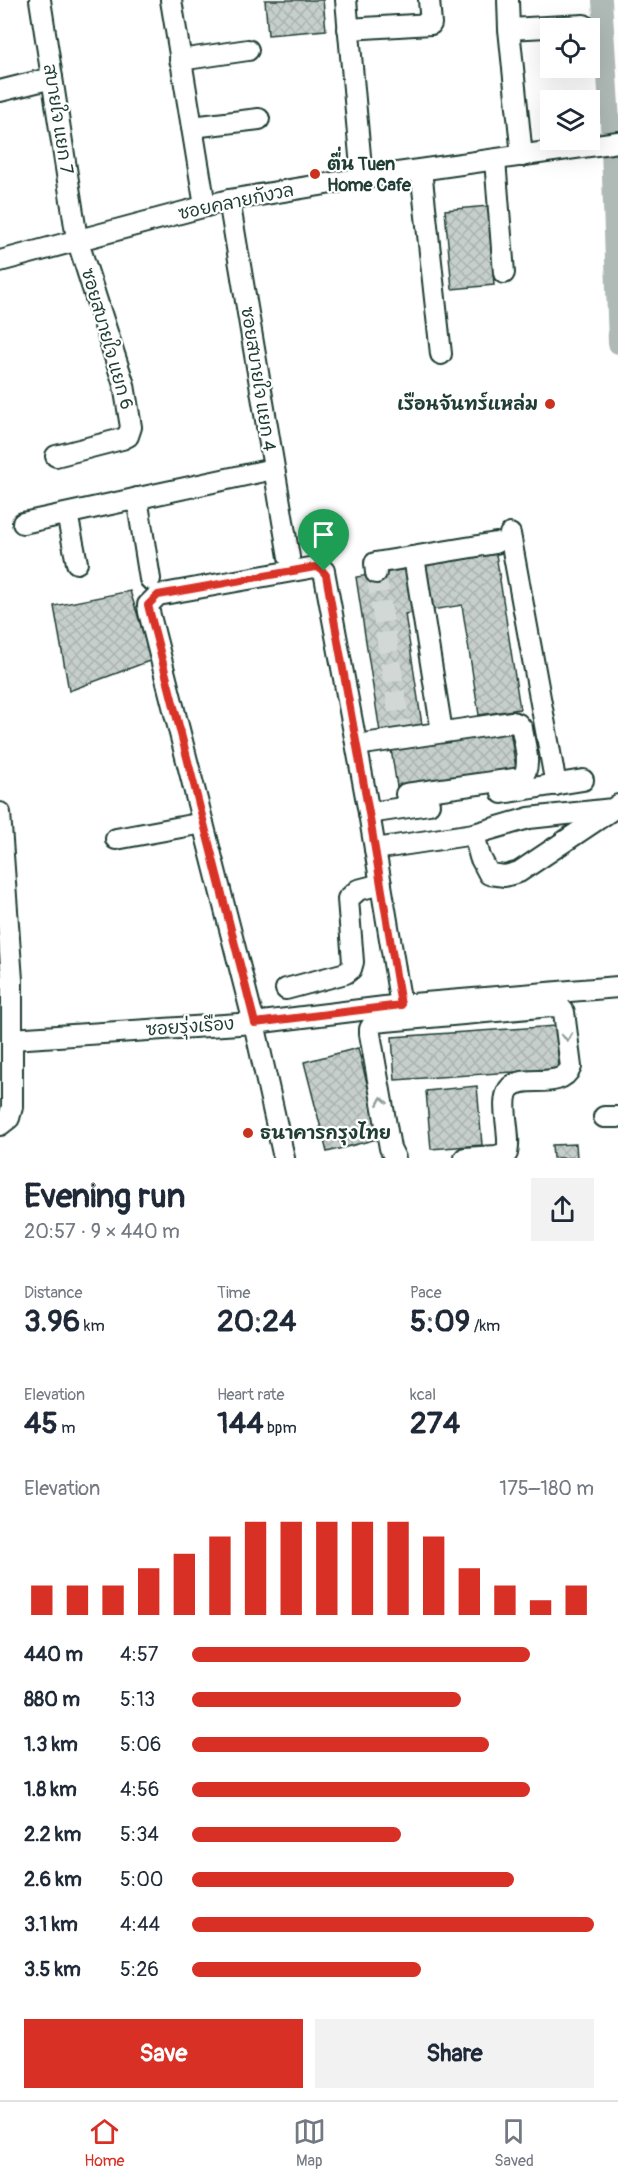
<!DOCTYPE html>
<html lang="en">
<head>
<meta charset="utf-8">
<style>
	body { margin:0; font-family:Pangolin,"Playpen Sans Thai",sans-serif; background:#f2f2f3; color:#1f2937; height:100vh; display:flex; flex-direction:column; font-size:22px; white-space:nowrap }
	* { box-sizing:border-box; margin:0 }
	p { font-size:20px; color:#747a83 }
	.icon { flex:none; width:33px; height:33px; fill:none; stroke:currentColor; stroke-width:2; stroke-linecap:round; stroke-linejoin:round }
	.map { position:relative; height:1158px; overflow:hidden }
	.sheet { display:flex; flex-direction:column; background:#fff; flex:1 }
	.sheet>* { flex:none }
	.fabs { position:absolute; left:540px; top:18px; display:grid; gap:12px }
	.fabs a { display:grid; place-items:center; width:60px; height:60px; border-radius:0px; background:#fff; box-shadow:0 6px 24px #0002; font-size:30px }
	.pin { position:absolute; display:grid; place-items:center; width:51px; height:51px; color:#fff; margin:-62px -26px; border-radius:50% 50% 50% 0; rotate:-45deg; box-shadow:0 0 6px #0007 }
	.pin .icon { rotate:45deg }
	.round { display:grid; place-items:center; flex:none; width:63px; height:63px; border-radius:0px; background:#f2f2f3 }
	.head { display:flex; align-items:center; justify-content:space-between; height:102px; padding:0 24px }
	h1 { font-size:33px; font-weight:700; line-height:45px }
	.stats { display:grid; grid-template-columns:repeat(3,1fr); gap:9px; height:102px; padding:6px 24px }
	.stats div { display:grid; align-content:center }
	.stats b { font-size:30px; font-weight:700 }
	.stats small { font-size:16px; font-weight:400 }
	.stats p { font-size:16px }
	.chart { height:168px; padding:12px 24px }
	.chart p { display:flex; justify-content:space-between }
	.chart svg { width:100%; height:108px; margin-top:6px; stroke:#d93025; stroke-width:6 }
	.cta { display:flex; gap:12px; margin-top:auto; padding:12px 24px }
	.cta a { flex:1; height:69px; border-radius:0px; background:#d93025; color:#fff; font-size:24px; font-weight:700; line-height:69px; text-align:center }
	.cta a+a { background:#f2f2f3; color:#1f2937 }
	ul { padding:0 24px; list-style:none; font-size:20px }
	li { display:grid; grid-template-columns:96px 72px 1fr; align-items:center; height:45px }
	li i { height:15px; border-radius:8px; background:#d93025 }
	.dock { display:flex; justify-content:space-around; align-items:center; height:84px; border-top:2px solid #e0e1e3; background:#fff; font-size:16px; color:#747a83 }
	.dock a { display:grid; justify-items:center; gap:3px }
	.dock .current { color:#d93025 }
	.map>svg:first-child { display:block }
</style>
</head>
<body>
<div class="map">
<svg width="618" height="1158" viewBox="0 0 618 1158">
	<defs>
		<pattern id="building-cross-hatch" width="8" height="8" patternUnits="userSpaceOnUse" patternTransform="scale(1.5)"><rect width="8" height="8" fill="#c7cfcc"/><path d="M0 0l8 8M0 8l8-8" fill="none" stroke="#aab3b0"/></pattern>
	</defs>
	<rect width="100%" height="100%" fill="#fff"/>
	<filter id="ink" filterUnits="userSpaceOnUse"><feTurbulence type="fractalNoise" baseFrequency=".0167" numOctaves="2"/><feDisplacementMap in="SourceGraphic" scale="12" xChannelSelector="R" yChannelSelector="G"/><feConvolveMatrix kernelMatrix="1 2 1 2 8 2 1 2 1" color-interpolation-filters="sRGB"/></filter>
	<g filter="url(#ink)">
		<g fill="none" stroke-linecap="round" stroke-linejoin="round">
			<path stroke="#afbab7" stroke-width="20" d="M602,0L610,121L618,344"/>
		</g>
		<g fill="url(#building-cross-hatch)" stroke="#1f3d34" stroke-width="1.5">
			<path d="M265,0H323L326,30L268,35Z"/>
			<path d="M488,206L494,285L452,289L445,210Z"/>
			<path d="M496,554L520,709L479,715L462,605L426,611L419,566Z"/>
			<path d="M413,568L420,612L405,614L422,725L380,732L356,577Z"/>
			<path d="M130,591L152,660L69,691L54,606Z"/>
			<path d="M510,730L517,775L398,793L391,749Z"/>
			<path d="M556,1026L559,1069L395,1080L392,1037Z"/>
			<path d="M358,1048L381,1138L327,1152L304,1062Z"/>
			<path d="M477,1086L482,1145L431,1149L426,1091Z"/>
			<path d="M576,1144L577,1158H553L552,1145Z"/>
		</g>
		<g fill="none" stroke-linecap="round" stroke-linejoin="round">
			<path stroke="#d2d8d6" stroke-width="20" stroke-dasharray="20 10" stroke-linecap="butt" d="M376,573L401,729"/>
			<defs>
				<g id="minor">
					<path d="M40,0L77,239L124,385L131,427L128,436L122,439L56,456"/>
					<path d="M171,0L205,206"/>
					<path d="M346,0L362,178"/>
					<path d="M508,0L509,29"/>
					<path d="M348,29L431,24L429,0"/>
					<path d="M180,60L248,50"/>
					<path d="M0,91L52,78"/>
					<path d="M192,127L259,119"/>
					<path d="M522,156L509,29L584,25"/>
					<path d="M495,160L504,273"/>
					<path d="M421,170L441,354"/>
					<path d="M229,200L289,557"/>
					<path d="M0,261L229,200L362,178L618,142"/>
					<path d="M137,498L150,579"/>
					<path d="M67,514L77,563"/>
					<path d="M23,523L273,469"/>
					<path d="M510,534L556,785"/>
					<path d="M414,557L442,732"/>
					<path d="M376,573L375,563L496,543"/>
					<path d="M357,745L512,722L518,724L522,729C524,743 533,768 521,778L406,794"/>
					<path d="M502,793L583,780"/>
					<path d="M0,813L12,980V1107L9,1118L0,1125"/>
					<path d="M369,813L429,804"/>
					<path d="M474,834L480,857L489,874L505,876L519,872L610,811"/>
					<path d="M116,839L203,823"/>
					<path d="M375,849L474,834L529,818L613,809L618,805"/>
					<path d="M286,989L346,973L351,969L353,962L348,899L358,890L381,884"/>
					<path d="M12,1039L254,1023L401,1005L618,987"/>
					<path d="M604,1117H618"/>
					<path d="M284,1158L254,1023L149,612L148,605L158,595L315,567L324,571L369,813L401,1005"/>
					<path d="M395,1158L390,1148L370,1034V1029L374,1022L552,1006L560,1007L564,1012L571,1067C560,1092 522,1072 509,1089C499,1103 512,1135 507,1153L496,1156L465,1158"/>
				</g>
			</defs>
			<use href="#minor" stroke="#1f3d34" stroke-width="24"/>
			<use href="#minor" stroke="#fff" stroke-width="20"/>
		</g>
		<defs><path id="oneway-chevron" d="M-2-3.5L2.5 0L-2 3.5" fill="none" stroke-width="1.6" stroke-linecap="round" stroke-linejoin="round" transform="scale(1.5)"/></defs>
		<g stroke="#8f9e9a">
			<use href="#oneway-chevron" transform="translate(567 1037) rotate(82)"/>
			<use href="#oneway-chevron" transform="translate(382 1101) rotate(-100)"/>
		</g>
	</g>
	<g fill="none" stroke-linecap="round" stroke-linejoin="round" filter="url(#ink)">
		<defs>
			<path id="route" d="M315,567L320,568L326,575L369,813L401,1005L255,1023L148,605L158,595Z"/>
		</defs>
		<use href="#route" stroke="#fff" stroke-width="12"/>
		<use href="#route" stroke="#d93025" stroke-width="8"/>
	</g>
	<g fill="#c8321e" stroke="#fff" stroke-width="2">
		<circle cx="315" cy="174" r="6"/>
		<circle cx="550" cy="404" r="6"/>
		<circle cx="248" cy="1133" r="6"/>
	</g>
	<g text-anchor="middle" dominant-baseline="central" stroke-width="4.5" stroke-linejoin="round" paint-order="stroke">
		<g font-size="18" fill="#1f3d34" stroke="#fff">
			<text transform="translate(58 119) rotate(81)">สบายใจ แยก 7</text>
			<text transform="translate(236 202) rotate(-12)">ซอยคลายกังวล</text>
			<text transform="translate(107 339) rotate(74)">ซอยสบายใจ แยก 6</text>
			<text transform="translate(258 379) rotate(81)">ซอยสบายใจ แยก 4</text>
			<text transform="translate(190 1027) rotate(-4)">ซอยรุ่งเรือง</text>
		</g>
		<g font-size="18" font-weight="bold" fill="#1f3d34" stroke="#fff" text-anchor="start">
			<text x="327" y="164">ตื่น Tuen<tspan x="327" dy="21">Home Cafe</tspan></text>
			<text x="538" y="404" text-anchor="end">เรือนจันทร์แหล่ม</text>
			<text x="260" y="1133">ธนาคารกรุงไทย</text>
		</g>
	</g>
</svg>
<div class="fabs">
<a><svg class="icon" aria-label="locate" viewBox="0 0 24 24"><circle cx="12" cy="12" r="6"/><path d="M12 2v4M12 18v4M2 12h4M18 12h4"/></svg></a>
<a><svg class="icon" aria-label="layers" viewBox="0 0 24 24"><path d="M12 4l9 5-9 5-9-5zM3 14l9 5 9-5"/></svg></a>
</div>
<div class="pin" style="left:324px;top:571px;background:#1e9e55"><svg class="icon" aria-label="arrive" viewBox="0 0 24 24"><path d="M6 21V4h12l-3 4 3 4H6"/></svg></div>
</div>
<section class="sheet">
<div class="head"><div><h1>Evening run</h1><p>20:57 · 9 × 440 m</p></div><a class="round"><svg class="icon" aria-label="share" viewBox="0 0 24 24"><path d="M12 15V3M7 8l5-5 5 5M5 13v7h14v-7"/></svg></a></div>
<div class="stats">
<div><p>Distance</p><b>3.96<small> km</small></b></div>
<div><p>Time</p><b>20:24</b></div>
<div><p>Pace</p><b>5:09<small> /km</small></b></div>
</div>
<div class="stats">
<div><p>Elevation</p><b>45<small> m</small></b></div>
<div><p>Heart rate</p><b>144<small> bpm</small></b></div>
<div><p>kcal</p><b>274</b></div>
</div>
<div class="chart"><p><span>Elevation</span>175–180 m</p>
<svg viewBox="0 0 160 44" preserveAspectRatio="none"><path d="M5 44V32M15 44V32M25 44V32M35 44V25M45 44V19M55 44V12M65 44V6M75 44V6M85 44V6M95 44V6M105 44V6M115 44V12M125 44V25M135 44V32M145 44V38M155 44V32"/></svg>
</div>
<ul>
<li><b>440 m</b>4:57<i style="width:84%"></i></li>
<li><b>880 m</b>5:13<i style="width:67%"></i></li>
<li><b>1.3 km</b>5:06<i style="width:74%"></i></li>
<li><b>1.8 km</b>4:56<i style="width:84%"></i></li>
<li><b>2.2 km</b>5:34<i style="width:52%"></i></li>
<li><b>2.6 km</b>5:00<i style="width:80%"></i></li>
<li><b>3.1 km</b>4:44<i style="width:100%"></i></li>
<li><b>3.5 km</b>5:26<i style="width:57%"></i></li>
</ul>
<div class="cta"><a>Save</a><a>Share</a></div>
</section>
<nav class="dock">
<a class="current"><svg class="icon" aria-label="home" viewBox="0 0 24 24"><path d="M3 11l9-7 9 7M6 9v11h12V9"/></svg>Home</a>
<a><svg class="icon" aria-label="map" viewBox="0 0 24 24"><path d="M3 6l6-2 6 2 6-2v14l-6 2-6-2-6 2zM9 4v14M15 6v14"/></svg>Map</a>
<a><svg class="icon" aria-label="saved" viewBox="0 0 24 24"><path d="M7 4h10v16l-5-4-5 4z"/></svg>Saved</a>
</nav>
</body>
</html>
